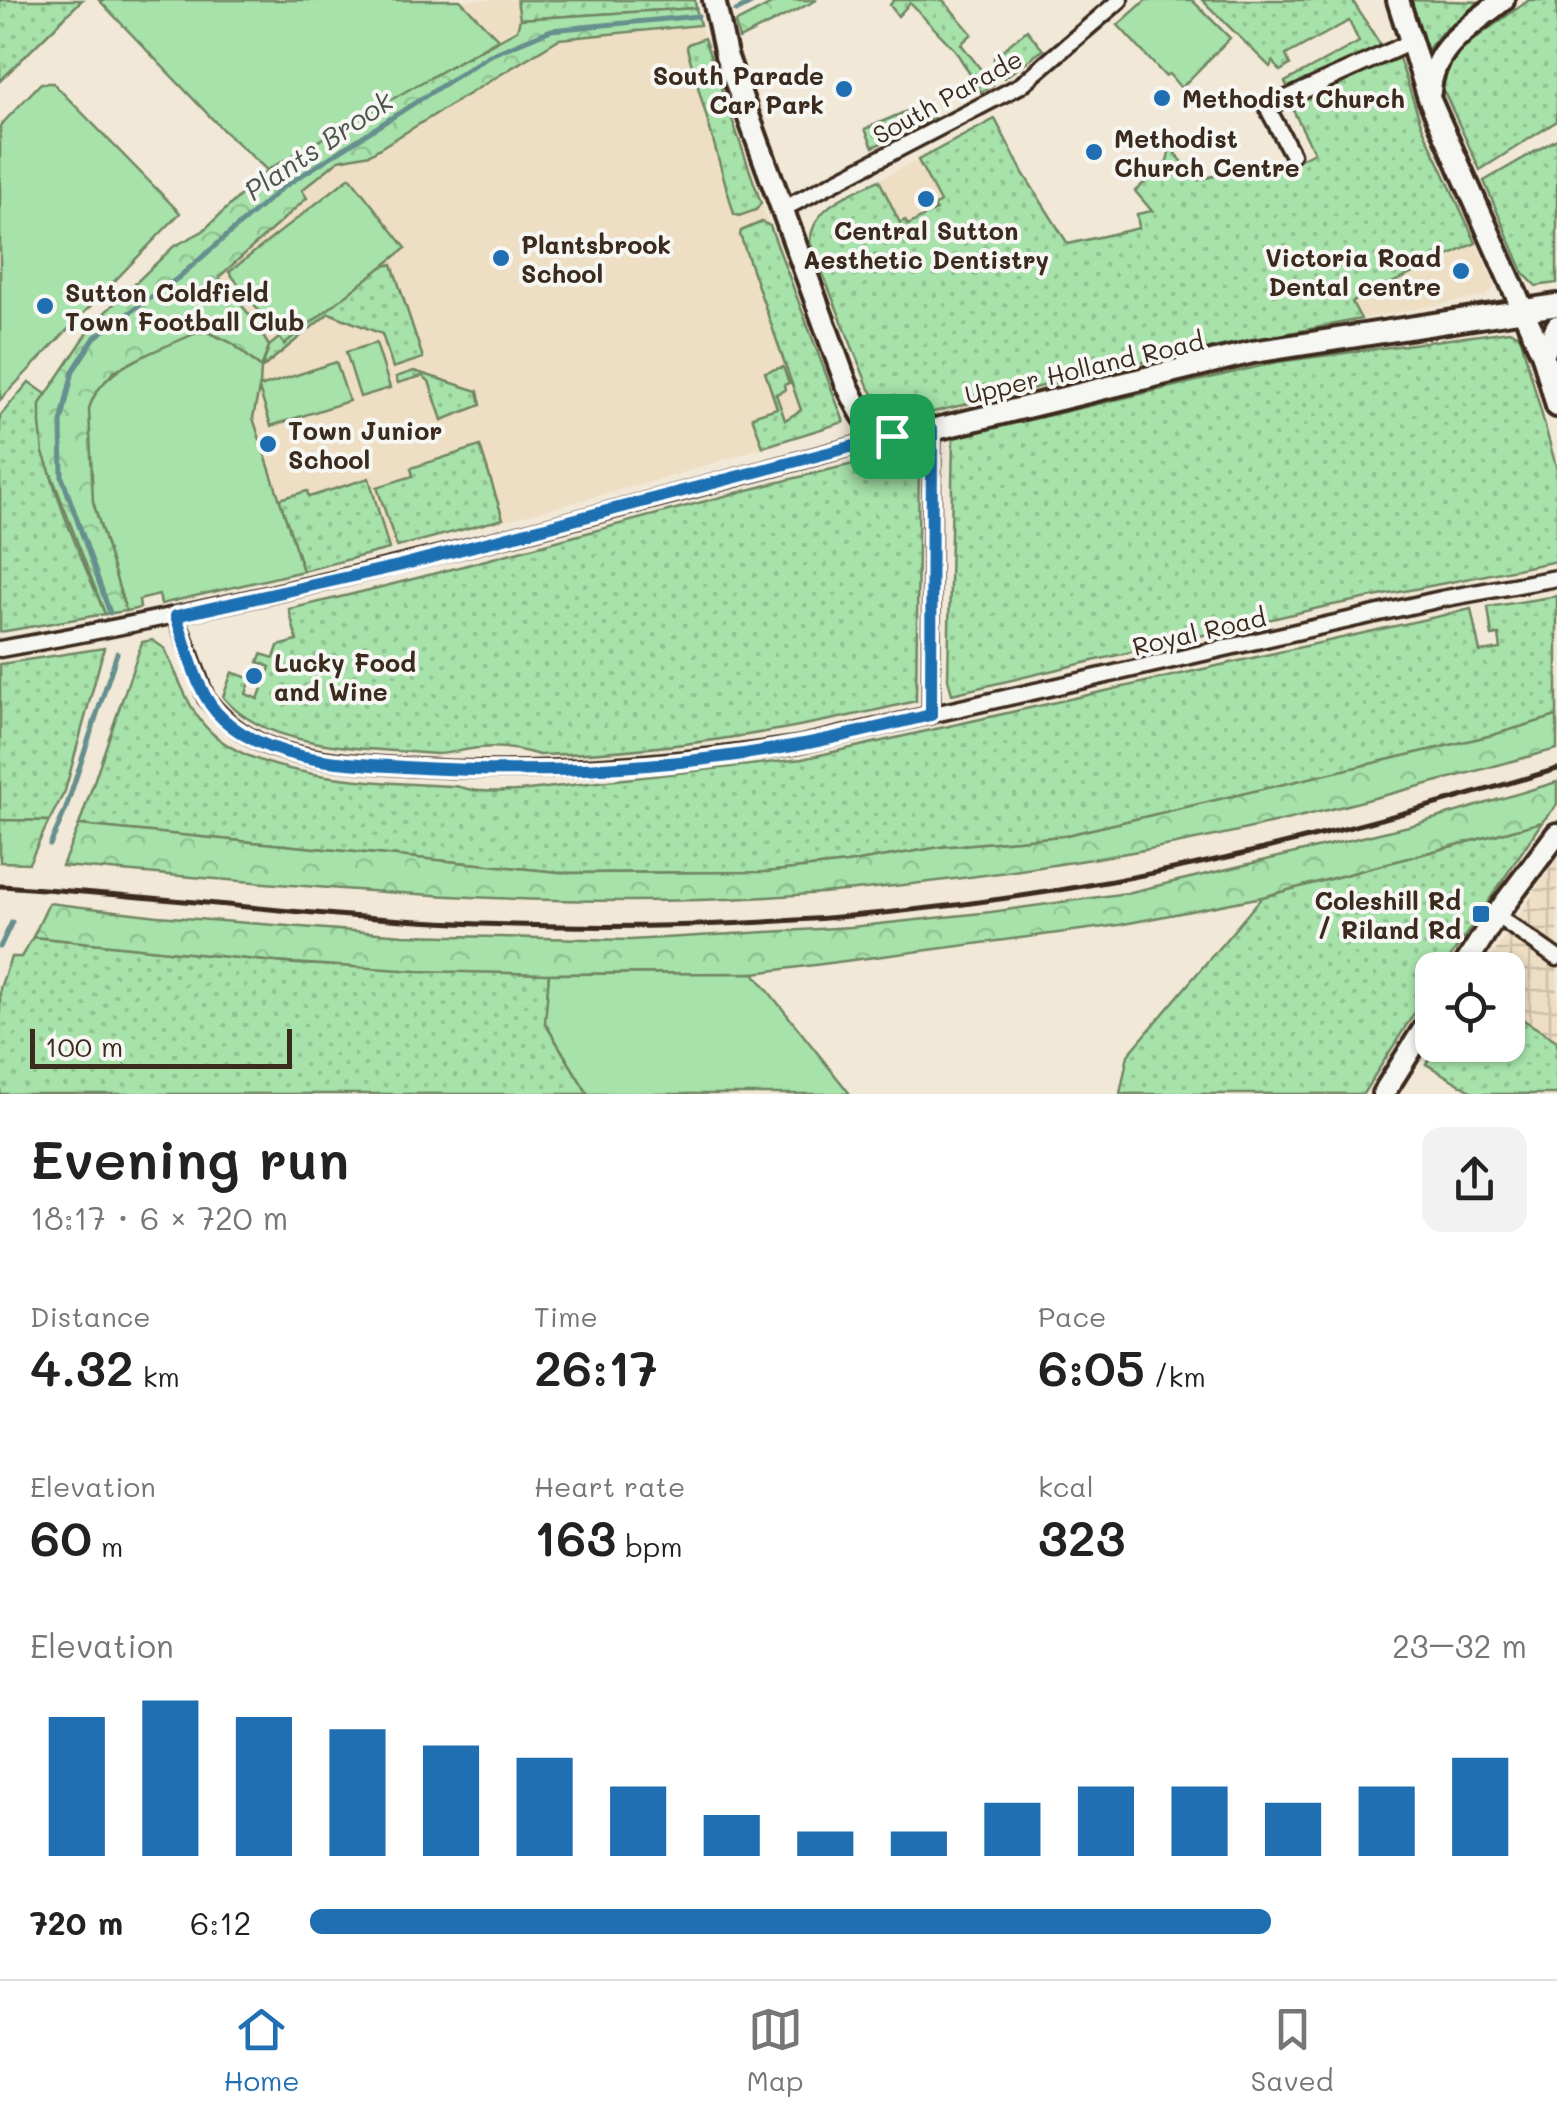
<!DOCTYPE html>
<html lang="en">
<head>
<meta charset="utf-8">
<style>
	body { margin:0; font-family:Mali,sans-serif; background:#f2f2f2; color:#222; height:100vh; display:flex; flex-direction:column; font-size:38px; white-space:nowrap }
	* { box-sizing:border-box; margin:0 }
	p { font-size:32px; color:#767676 }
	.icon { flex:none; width:55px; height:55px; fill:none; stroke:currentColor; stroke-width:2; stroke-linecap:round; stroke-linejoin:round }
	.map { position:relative; height:1094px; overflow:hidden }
	.side { display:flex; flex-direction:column; background:#fff; flex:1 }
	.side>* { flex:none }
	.tools { position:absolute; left:1415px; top:952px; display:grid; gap:20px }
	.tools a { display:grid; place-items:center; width:110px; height:110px; border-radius:20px; background:#fff; box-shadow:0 2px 8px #0004; font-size:50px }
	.scale { position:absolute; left:30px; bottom:25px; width:262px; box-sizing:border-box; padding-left:10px; border:5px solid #3b2a1e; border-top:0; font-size:28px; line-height:35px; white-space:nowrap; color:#3b2a1e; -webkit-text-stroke:8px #f6f6f2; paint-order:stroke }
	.pin { position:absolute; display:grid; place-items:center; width:85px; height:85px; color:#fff; margin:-42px; border-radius:20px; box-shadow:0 5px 15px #0006 }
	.round { display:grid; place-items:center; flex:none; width:105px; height:105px; border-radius:20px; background:#f2f2f2 }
	.head { display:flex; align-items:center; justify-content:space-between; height:170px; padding:0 30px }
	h1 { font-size:55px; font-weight:600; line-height:75px }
	.metrics { display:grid; grid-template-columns:repeat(3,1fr); gap:15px; height:170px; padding:10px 30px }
	.metrics div { display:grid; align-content:center }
	.metrics b { font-size:50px; font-weight:600 }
	.metrics small { font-size:28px; font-weight:400 }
	.metrics p { font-size:28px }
	.chart { height:280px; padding:20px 30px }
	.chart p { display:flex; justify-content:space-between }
	.chart svg { width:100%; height:180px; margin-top:10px; stroke:#1f6fb2; stroke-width:6 }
	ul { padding:0 30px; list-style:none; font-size:32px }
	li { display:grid; grid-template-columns:160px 120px 1fr; align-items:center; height:75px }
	li i { height:25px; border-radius:12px; background:#1f6fb2 }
	.dock { display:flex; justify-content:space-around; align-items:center; height:140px; border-top:2px solid #e0e0e0; background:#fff; font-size:28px; color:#767676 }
	.dock a { display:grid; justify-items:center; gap:5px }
	.dock .current { color:#1f6fb2 }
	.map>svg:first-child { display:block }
</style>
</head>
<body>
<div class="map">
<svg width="1557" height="1094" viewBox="0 0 1557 1094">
	<defs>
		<pattern id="industrial-grid" width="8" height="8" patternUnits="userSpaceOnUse" patternTransform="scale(2.5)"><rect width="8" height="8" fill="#eedec4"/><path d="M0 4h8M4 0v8" fill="none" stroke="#cdbfa8"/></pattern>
		<pattern id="grass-dots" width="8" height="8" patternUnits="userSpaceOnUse" patternTransform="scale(2.5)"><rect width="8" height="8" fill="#a6e2a9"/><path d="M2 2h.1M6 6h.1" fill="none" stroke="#90c291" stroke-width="1.8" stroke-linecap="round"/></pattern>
		<pattern id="forest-crowns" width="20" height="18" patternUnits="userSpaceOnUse" patternTransform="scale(2.5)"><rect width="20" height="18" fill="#a6e2a9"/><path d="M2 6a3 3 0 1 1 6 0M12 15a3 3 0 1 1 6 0" fill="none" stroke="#90c291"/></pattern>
	</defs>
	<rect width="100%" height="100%" fill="#f1e8d7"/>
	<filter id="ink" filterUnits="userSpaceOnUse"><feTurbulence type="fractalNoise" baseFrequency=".01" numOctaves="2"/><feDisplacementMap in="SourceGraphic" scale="20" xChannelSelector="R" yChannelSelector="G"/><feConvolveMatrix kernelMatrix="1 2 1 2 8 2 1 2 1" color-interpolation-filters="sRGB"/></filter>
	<g filter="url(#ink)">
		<g fill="#eedec4">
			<path d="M99,0H517L520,19L504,70L559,39L700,25L771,231L844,422L668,477L518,517L161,604L159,595L139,600L140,608L105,614L43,453L301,190L267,170L224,131Z"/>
			<path d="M918,160L941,202L937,210L908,225L900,223L879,180Z"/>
			<path d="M1476,243L1495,286L1486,296L1361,319L1351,302Z"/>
		</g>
		<path fill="url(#industrial-grid)" d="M1557,858V1041L1508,1010V970H1483Z"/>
		<g fill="url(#grass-dots)" stroke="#708664" stroke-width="2.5">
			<path d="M0,0H82L0,81Z"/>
			<path d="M517,0H695L696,8L520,19Z"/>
			<path d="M894,0H943L972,34L961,44L993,85L981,92L955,50L910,3L898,16L890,5Z"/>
			<path d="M1202,0H1352L1383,49L1289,90L1285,82L1359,42L1349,21L1286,55L1290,65L1280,71L1273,61L1270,67Z"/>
			<path d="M1407,0L1484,2L1442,32L1424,54Z"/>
			<path d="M1529,0H1557V121L1480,170L1442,87C1444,73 1448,60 1459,50Z"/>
			<path d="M1027,30L1043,50L1004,78L994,63V57Z"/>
			<path d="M704,38L761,203L756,210L739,216L734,214L687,48L688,44Z"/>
			<path d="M1399,58L1422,126L1476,243L1352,302L1361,319L1156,359L900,420L887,415L868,386L810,242C814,204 849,195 879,180L900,223L905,220L908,225L936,210L934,206L940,202L918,160L995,119L1023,173L1068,244L1139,228L1137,214L1152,211L1135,191L1167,162L1170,147L1198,180L1268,162L1275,172L1314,152L1289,102L1383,61L1385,64Z"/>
			<path d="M928,102L934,118L873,147L865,129Z"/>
			<path d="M1557,139V283L1536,286L1524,274L1484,181Z"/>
			<path d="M762,222L770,226L844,422L763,447L752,416L777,408L765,372L783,367L789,383L784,385L785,390L776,394L785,420L801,410L740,235L741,231Z"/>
			<path d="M392,264L423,358L393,368L382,334L329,313L262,368L269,346L363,272Z"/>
			<path d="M1509,331L1518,334L1521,339L1557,470V561L1323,607L952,694L948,679L953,438L1278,362Z"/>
			<path d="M414,371L478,391L481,405L442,420L429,381L422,376L398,383L396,377Z"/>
			<path d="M29,382L46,394C22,435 87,569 105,614L0,632V416Z"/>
			<path d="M480,446L503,519L397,547L377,487L413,476L411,468Z"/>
			<path d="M910,451L919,461L916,701C791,731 667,752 539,755C520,749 498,746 479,748C464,749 452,754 436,754C373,748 266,751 223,697L232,672L251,679L246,694L258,699L270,667L258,662L261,654L274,658L278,646L297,641L289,609C497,562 701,497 910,451Z"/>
			<path d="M369,478L389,549L303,571L279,499L307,491L309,497Z"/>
			<path d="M1557,596V716L1493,735L1063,836L940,847L847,863L767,872L569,873L79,825L142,642L152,640L164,648C179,676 188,713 213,734C263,780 385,783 451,786C461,786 470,791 481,791C494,792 507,791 519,791L802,759L1471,609L1480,652L1501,649L1499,635L1492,636L1488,607Z"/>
			<path d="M104,648L65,791L49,821L0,820V664Z"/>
			<path d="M1542,822L1442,970H1432V985L1363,1094H1120L1128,1055L1262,897Z"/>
			<path d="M33,937L296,964L549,974L546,1025L588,1094H0V988L11,957H21Z"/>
			<path d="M1508,1010L1557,1041V1094H1476L1426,1064L1437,1045H1508Z"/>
		</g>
		<g fill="url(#forest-crowns)" stroke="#708664" stroke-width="2.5">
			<path d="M779,0H817L739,39L735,23Z"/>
			<path d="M696,8L700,25L559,39L370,154L339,160L302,190L307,198L219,277L252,318L269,346L261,368C242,351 223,331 196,333L114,371L101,387L93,501L126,611L105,614L43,453L40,423V404L95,322L173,247L203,231L267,170L330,131L517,30L520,19Z"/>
			<path d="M1557,716V749C1420,786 1283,825 1144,850C1020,872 892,889 767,897C531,911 296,885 62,866L79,825L569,873L767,872L847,863L940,847L1063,836L1493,735Z"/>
			<path d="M1557,782V805L1542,822L1262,897L1119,925L754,973L549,974L417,971L276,962L33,937L49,903L158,916L404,935L630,940L851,927L991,912L1127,893L1413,825Z"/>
			<path d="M0,820L49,821L29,863L0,862Z"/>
		</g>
		<g fill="#a6e2a9" stroke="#708664" stroke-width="2.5">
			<path d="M99,0H460L498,39L267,170L224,131Z"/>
			<path d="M1146,0H1192L1230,38L1181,88L1169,74L1165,76L1118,25Z"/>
			<path d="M41,83H53L180,213L0,400V126Z"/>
			<path d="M350,177L406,248L284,344L229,272Z"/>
			<path d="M207,332L232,343L261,368L260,387L336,362L349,401L271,426L259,389L253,418L303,571L161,604L159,595L139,600L140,608L126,611L93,501L89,409C101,365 159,351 196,333Z"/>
			<path d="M376,343L390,388L360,397L346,352Z"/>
			<path d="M754,973L850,1094H588L545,1023L549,974Z"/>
		</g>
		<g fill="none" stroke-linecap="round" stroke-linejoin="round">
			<g stroke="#668f8e" stroke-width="5">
				<path d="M736,11L757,0"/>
				<path d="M110,613L62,477L61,423L73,371L95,337L178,278L282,188L488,56L551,30L698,16"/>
				<path d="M50,845L65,811L117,653"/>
				<path d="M0,947L12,922"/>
			</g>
			<defs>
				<g id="street">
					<path d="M1292,154L1267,107L1411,42"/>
					<path d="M781,210L1021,85L1120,0"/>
					<path d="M176,616L206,698C225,723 250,741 280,750C321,762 366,764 409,767C540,775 668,764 798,745L1441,599L1557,578"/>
					<path d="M0,649C301,596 596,515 891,436"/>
					<path d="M931,715L932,430"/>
					<path d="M1496,915L1557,958"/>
				</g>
				<g id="secondary">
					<path d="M714,0L726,55L846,383C872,436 873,439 932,430L1253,352L1557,305"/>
					<path d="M1398,0L1429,98L1543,355L1557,406"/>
					<path d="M1430,92C1432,47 1471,26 1503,0"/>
					<path d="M1543,355L1557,326"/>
					<path d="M1462,970L1496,915L1557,834"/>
					<path d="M1383,1094L1432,1016"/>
				</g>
			</defs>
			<use href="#street" stroke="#3b2a1e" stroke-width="21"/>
			<use href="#secondary" stroke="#3b2a1e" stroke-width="28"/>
			<use href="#street" stroke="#f6f6f2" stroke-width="14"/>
			<use href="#secondary" stroke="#f6f6f2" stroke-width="20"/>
			<path stroke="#3b2a1e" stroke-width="5" d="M0,886C171,896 341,921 513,925C712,931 916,917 1112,881C1263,853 1410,813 1557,769"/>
		</g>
	</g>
	<g fill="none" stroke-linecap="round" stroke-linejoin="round" filter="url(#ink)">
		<defs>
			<path id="route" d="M932,430L931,715C887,725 842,737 798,745C668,769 535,775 404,767C344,763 270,762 223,719C196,695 188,649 176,616L398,566L892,436Z"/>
		</defs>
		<use href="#route" stroke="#fff" stroke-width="20"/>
		<use href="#route" stroke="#1f6fb2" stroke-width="12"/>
	</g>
	<g fill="#1f6fb2" stroke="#f6f6f2" stroke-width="4">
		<circle cx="844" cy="89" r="10"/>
		<circle cx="1162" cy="98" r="10"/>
		<circle cx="1094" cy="152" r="10"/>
		<circle cx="926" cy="199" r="10"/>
		<circle cx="501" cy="258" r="10"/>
		<circle cx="1461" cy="271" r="10"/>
		<circle cx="45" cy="306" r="10"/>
		<circle cx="268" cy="444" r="10"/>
		<circle cx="254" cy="676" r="10"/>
		<rect x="1471" y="904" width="20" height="20" rx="5"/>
	</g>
	<g text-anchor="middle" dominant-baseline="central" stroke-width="8" stroke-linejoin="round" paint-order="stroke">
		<g font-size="25" font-weight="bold" fill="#3b2a1e" stroke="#f6f6f2" text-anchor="start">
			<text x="824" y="75" text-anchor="end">South Parade<tspan x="824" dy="29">Car Park</tspan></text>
			<text x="1182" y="98">Methodist Church</text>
			<text x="1114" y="138">Methodist<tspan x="1114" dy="29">Church Centre</tspan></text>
			<text x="926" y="230" text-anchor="middle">Central Sutton<tspan x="926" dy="29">Aesthetic Dentistry</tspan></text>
			<text x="521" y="244">Plantsbrook<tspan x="521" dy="29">School</tspan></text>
			<text x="1441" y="257" text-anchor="end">Victoria Road<tspan x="1441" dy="29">Dental centre</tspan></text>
			<text x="65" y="292">Sutton Coldfield<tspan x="65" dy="29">Town Football Club</tspan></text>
			<text x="288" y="430">Town Junior<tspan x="288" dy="29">School</tspan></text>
			<text x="274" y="662">Lucky Food<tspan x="274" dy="29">and Wine</tspan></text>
			<text x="1461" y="900" text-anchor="end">Coleshill Rd<tspan x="1461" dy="29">/ Riland Rd</tspan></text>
		</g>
		<g font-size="25" fill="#3b2a1e" stroke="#f6f6f2">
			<text transform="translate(947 96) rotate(-29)">South Parade</text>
			<text transform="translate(1084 367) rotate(-13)">Upper Holland Road</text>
			<text transform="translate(1199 631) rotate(-13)">Royal Road</text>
		</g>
		<g font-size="28" font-style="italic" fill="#4d544c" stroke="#f6f6f2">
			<text transform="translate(318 145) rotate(-34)">Plants Brook</text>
		</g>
	</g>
</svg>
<div class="tools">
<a><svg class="icon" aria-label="locate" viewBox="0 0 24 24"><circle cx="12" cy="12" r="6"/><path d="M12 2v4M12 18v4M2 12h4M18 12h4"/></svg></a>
</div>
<div class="scale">100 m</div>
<div class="pin" style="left:892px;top:436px;background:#1e9e55"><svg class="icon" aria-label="arrive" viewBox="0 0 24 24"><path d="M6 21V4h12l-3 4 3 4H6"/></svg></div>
</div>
<section class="side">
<div class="head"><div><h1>Evening run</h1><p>18:17 · 6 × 720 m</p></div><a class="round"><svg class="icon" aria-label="share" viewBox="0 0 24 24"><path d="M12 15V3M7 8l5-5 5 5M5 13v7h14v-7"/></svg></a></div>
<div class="metrics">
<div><p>Distance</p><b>4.32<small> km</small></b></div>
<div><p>Time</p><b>26:17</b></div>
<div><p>Pace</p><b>6:05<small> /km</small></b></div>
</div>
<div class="metrics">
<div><p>Elevation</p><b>60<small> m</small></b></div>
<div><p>Heart rate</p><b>163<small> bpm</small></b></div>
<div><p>kcal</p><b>323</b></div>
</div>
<div class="chart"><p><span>Elevation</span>23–32 m</p>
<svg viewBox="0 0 160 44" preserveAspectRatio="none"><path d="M5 44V10M15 44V6M25 44V10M35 44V13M45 44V17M55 44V20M65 44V27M75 44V34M85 44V38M95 44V38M105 44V31M115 44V27M125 44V27M135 44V31M145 44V27M155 44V20"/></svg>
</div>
<ul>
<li><b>720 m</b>6:12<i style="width:79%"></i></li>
</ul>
</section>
<nav class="dock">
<a class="current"><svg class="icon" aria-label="home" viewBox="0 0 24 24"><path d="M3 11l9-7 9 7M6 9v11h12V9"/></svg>Home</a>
<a><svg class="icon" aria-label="map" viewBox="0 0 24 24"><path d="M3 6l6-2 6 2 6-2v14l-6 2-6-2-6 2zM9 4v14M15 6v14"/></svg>Map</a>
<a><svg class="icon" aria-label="saved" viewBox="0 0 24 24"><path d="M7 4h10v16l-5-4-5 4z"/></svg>Saved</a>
</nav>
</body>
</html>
